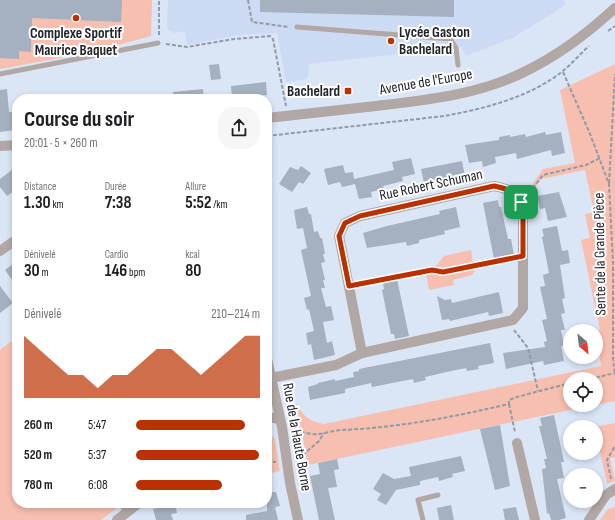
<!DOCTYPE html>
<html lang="fr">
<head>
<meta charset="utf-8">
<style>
	body { margin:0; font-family:"Sofia Sans Condensed",sans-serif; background:#f6f6f6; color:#202124; height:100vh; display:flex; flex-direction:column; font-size:15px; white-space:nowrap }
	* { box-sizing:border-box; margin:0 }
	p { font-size:13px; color:#757577 }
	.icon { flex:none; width:22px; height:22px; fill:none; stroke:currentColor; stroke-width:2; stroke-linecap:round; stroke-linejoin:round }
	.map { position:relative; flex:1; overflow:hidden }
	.panel { position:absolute; left:12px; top:94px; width:260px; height:414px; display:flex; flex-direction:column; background:#fff; border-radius:16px; box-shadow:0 2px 6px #0003 }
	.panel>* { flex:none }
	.needle { width:26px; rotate:152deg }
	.tools { position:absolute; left:563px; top:324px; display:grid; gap:8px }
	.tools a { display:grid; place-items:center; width:40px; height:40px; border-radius:50%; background:#fff; box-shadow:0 2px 6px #0003; font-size:20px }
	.pin { position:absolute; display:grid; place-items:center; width:34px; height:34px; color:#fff; margin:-17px; border-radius:8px; box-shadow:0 2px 6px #0006 }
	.round { display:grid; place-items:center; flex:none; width:42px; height:42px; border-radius:16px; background:#f6f6f6 }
	.summary { display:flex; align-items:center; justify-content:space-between; height:68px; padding:0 12px }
	h1 { font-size:22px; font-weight:700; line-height:30px }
	.metrics { display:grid; grid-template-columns:repeat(3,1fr); gap:6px; height:68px; padding:4px 12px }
	.metrics div { display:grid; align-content:center }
	.metrics b { font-size:17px; font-weight:700 }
	.metrics small { font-size:11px; font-weight:400 }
	.metrics p { font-size:11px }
	.chart { height:112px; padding:8px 12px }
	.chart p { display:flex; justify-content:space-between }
	.chart svg { width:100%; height:72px; margin-top:4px; fill:#ba3100; opacity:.7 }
	ul { padding:0 12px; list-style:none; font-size:13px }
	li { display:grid; grid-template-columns:64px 48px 1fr; align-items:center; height:30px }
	li i { height:10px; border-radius:5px; background:#ba3100 }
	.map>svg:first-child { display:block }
</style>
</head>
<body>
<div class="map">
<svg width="615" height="520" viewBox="0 0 615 520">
	<rect width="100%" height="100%" fill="#dae5f6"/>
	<path fill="#ccdbf3" d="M168,0H563L566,4L552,14L512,38L466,56L462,47L309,64L308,76L306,79L286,82L277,33L238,35L187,45L185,31L174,33L167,29Z"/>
	<g fill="#f7bfaf">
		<path d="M0,0H152L151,36L92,52L0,69Z"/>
		<path d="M615,64V401L596,405V379H570V405H594L308,465L296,402C302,416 310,422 324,424L601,366L596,331L600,330L581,240L590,238L585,214L594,212L585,170L541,179L529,196L527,192L543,169L575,163L560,90Z"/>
		<path d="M471,250L473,263H477L478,266L472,275L453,280L454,285L429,290L425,268L437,265L444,256Z"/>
		<path d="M17,337V503H124L101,520H0V350Z"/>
		<path d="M615,423V457L610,458L615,481L607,484L595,427Z"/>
		<path d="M267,430L275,439L280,471L267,474Z"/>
		<path d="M615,507V520H600L608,509Z"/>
	</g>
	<g fill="#a5b0c1">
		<path d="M0,0H122L121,22L32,18L31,52L19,51V59L0,58Z"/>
		<path d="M260,0H454V17L260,12Z"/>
		<path d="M219,64L221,79L211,80L209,65Z"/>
		<path d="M266,82L267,95L232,99L231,86Z"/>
		<path d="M7,89L9,112H14L15,130L0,132V90Z"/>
		<path d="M203,89L204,99H173V92Z"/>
		<path d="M545,132L546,135L561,132L565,153L552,156L551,150L517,159L516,153L495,157L496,163L483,167L482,161L469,163L465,145L499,140V137L510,135V137L525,134L526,137Z"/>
		<path d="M411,158L415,174L402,177L403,181L383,186L384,189L371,192L372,197L359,199L355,184L342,187L340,182L328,185L324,169L343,165L345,173L353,172L354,179L394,170L392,162Z"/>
		<path d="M462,161L466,181L451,184L450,179L432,184L431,182L424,183L421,169Z"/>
		<path d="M17,166V189L7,196L0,187V179Z"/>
		<path d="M301,166L311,173L303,184L299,182L292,192L279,184L290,167L298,170Z"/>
		<path d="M559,192L567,217L548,221L545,208L540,209L537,196Z"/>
		<path d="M498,200L499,207H501L508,239H511L514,255L494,259L483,203Z"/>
		<path d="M307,207L309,214H311L314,232L318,231L320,238H322L325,254H323L325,262L321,263L325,280H323L325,288H321L326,307L331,306L334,320L323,322L327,343L332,341L335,355L314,360L311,344L308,345L306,333L314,331L309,309L307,310L304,298L311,296L301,250L307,248L303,228L297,229L294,210Z"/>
		<path d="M456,207L460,227L444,231L445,234L419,240V243L407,246L406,242L367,248L363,233L387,226L440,214L439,211Z"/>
		<path d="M557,226L562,251L568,250L570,263L560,265L565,298L562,299L565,313L561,314L565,330H561L564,345L561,346L564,361L544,365L543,361L506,369L503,353L545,347L544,342L547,341L542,320L547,319L540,287L545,286L543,275L549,273L542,237L544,236L542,229Z"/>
		<path d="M17,261V287L5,270Z"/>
		<path d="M397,279L409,336L395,339L394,334H391L382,290L384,289L383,283Z"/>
		<path d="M0,286L13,303L0,313Z"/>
		<path d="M499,292L503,313L489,316L488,312L450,321L449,319L442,320L437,296L445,300L451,299L452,303Z"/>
		<path d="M490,343L494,363L478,366L479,369L467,371L466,368L451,371L425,377L426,380L414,383L413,379L372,387L371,383L345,389V393L310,400L308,387L318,384V383L335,379V381L354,377L353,372L359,371V369Z"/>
		<path d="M554,415L564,462H561L564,478L557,479L566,518L559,520H551L549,513L547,514L542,469L546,468L544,459H547L539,426H542L540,418Z"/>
		<path d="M500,425L510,486L495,490L480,429Z"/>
		<path d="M461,456L465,471L452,474L453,477L439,481L438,477L420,481V485L396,490L386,505L377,500L381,494L373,489L383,473L394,479L411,476L409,467Z"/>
		<path d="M337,459L339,469L334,470L337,487L328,488L335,520H319L310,476L320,474L318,463Z"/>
		<path d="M271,488L272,492H276L280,506L275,507L278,520H246V515L267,511V489Z"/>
		<path d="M175,504L177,513L171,514L173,520H156L153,509Z"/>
		<path d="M451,505L454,520H439L437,508Z"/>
		<path d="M516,507L519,520H505L503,509Z"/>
	</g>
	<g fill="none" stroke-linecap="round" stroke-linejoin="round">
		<g stroke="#929aa7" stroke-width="2" stroke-dasharray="4 2" stroke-linecap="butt">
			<path d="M248,0L252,22L289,27"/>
			<path d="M608,31L615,26"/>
			<path d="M159,35V0"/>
			<path d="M166,44L187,47L234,39L270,36L273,39L286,106"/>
			<path d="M563,72L590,134L609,184L613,263V358L615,375"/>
			<path d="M267,136L444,116C483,109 527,98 559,74C570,66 579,55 589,46"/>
			<path d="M609,183L615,74"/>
			<path d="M529,193L543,175L586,165L600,158"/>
			<path d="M359,284L432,270L443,272L512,258"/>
			<path d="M514,330L528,348L538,391"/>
			<path d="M590,379L615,373"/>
			<path d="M509,404L515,432"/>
			<path d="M295,430C302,432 312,435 319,434C326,433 333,431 340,430C397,428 453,417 509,404V400L517,397L570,383"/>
			<path d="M298,459L319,441L324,433"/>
			<path d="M267,461L276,462"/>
			<path d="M611,479L607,460L615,446"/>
		</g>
		<g stroke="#b1a7a5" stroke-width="5">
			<path d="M297,27L450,39L456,48L458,65"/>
			<path d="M0,74L158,43"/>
			<path d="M121,505L127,512"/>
			<path d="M423,520L418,500L438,495"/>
		</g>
		<g stroke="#b1a7a5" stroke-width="10">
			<path d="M267,118C303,114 340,110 376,106C427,100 479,95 526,71C559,55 588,33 615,8"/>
			<path d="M0,146L17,145"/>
			<path d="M0,251L17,239"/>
			<path d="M267,359L282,427L290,483L298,520"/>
			<path d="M271,378L336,365L362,353L513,320L523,308V209C519,192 509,189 494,186L360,216L345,223L339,236L362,353"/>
			<path d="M267,417L280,419"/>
			<path d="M517,443L535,520"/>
			<path d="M117,520L139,503"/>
			<path d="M589,520L606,495L615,489"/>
		</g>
	</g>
	<circle fill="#9d7c79" cx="291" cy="93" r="4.5"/>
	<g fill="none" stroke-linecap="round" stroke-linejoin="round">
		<defs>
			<path id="route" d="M494,186C509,189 519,192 523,209V256L443,272L432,270L349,286L339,236L345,223L360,216Z"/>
		</defs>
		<use href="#route" stroke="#fff" stroke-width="8"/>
		<use href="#route" stroke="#ba3100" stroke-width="5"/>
	</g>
	<g fill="#ba3100" stroke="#fff" stroke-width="1.5">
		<circle cx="76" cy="18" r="4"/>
		<circle cx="391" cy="41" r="4"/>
		<rect x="344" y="87" width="8" height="8" rx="2"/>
	</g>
	<g text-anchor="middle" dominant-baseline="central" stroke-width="4" stroke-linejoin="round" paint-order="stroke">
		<g font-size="15" font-weight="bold" fill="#21252b" stroke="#fff" text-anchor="start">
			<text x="399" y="32">Lycée Gaston<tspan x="399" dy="17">Bachelard</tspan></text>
			<text x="76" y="33" text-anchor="middle">Complexe Sportif<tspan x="76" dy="17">Maurice Baquet</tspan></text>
			<text x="340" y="91" text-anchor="end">Bachelard</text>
		</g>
		<g font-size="15" fill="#21252b" stroke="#fff">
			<text transform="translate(426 82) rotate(-10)">Avenue de l'Europe</text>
			<text transform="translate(431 185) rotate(-12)">Rue Robert Schuman</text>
			<text transform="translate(600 254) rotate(-91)">Sente de la Grande Pièce</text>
			<text transform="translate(297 437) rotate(80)">Rue de la Haute Borne</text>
		</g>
	</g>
</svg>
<div class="tools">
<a><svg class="needle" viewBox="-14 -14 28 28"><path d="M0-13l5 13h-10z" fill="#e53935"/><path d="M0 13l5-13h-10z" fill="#757577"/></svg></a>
<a><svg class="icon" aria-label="locate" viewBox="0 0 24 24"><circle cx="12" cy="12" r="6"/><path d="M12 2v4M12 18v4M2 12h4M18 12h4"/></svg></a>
<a>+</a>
<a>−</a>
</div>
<div class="pin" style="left:521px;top:202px;background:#1e9e55"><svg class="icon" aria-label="arrive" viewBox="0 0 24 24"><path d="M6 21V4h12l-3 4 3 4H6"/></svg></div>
<section class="panel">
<div class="summary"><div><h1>Course du soir</h1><p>20:01 · 5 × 260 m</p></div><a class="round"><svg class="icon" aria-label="share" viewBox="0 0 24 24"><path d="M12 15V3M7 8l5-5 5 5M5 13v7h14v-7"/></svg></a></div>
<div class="metrics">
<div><p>Distance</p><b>1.30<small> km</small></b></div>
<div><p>Durée</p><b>7:38</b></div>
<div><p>Allure</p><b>5:52<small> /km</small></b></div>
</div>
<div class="metrics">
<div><p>Dénivelé</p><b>30<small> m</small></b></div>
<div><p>Cardio</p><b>146<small> bpm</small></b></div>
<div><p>kcal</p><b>80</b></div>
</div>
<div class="chart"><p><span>Dénivelé</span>210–214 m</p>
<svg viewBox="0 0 160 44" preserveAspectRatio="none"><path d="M0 44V6L10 14L20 22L30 30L40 30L50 38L60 30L70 30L80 22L90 14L100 14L110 22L120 30L130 22L140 14L150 6L160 6V44z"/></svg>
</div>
<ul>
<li><b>260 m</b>5:47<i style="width:88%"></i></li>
<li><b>520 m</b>5:37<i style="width:99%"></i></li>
<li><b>780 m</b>6:08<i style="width:69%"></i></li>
</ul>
</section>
</div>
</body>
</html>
